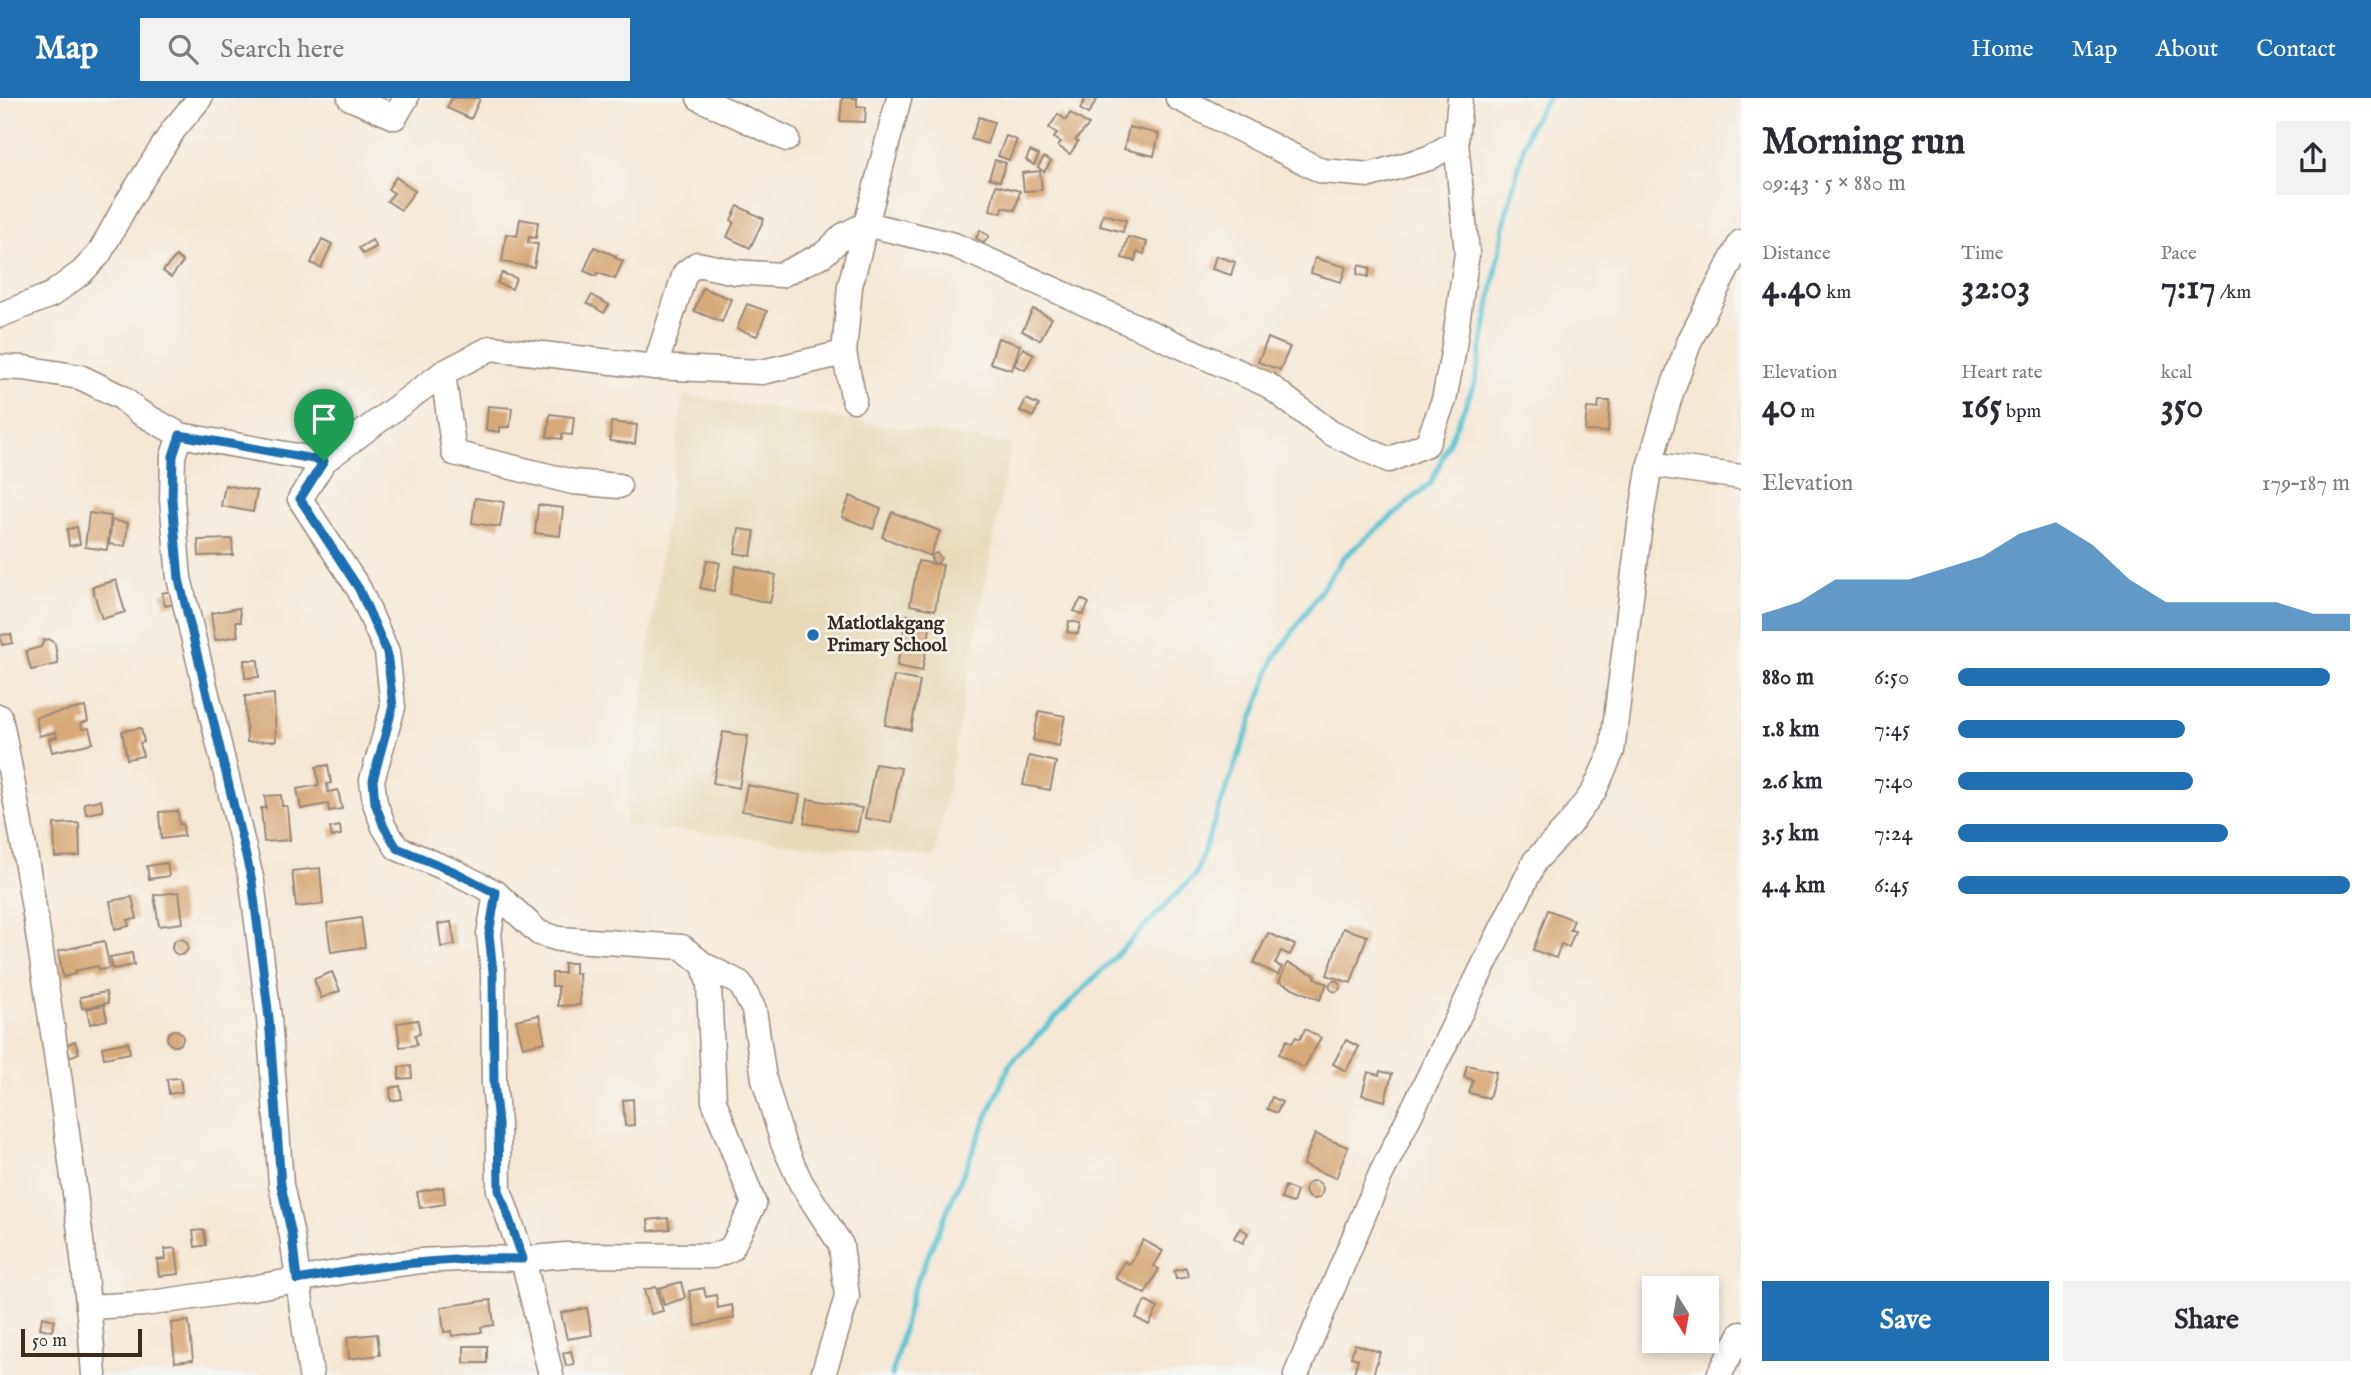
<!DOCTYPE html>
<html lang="en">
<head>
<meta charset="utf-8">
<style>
	body { margin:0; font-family:"IM FELL English",serif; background:#f2f2f3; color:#2b2b33; height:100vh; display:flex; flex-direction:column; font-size:26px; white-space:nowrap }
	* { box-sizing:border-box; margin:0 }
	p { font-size:23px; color:#7c7c81 }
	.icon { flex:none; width:38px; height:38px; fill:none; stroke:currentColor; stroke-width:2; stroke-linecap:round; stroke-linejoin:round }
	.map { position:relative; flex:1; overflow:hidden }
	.details { display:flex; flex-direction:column; background:#fff; width:630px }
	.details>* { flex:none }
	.needle { width:46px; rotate:169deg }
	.fabs { position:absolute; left:1642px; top:1178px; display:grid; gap:14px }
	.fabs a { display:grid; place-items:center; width:77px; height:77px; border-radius:0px; background:#fff; box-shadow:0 4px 10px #0003; font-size:35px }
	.scale { position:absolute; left:21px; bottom:18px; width:121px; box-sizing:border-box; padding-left:7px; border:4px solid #3b2a1e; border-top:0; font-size:19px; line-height:24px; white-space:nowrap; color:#3b2a1e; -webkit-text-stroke:5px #f6f6f2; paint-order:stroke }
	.pin { position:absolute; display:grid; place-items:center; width:60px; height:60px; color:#fff; margin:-72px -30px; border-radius:50% 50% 50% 0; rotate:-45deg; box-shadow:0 0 7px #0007 }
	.pin .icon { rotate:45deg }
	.round { display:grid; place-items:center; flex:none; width:74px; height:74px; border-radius:0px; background:#f2f2f3 }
	.summary { display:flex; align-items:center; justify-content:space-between; height:119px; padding:0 21px }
	h1 { font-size:38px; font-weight:800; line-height:52px }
	.metrics { display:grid; grid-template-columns:repeat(3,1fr); gap:10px; height:119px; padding:7px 21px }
	.metrics div { display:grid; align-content:center }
	.metrics b { font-size:35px; font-weight:800 }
	.metrics small { font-size:19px; font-weight:400 }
	.metrics p { font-size:19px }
	.chart { height:196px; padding:14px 21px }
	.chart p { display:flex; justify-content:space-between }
	.chart svg { width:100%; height:126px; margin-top:7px; fill:#1f6fb2; opacity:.7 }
	.action { display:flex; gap:14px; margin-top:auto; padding:14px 21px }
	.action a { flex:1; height:80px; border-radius:0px; background:#1f6fb2; color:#fff; font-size:28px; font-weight:800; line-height:80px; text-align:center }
	.action a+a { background:#f2f2f3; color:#2b2b33 }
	ul { padding:0 21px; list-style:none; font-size:23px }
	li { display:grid; grid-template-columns:112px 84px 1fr; align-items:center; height:52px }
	li i { height:18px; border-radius:9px; background:#1f6fb2 }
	header { display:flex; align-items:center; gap:42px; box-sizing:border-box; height:98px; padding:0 35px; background:#1f6fb2; color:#fff }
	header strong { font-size:33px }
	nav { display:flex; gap:38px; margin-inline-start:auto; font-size:24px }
	.search { width:490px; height:63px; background:#f2f2f3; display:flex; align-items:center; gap:18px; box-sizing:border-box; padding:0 24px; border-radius:0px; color:#7c7c81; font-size:26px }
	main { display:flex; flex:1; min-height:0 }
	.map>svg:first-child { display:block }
</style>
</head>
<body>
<header>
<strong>Map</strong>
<div class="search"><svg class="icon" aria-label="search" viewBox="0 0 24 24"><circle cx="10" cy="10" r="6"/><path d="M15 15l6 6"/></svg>Search here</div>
<nav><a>Home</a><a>Map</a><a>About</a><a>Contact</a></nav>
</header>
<main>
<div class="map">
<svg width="1741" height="1277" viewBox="0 0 1741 1277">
	<rect width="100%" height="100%" fill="#f6f6f2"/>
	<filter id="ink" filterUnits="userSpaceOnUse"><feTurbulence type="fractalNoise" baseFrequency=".0143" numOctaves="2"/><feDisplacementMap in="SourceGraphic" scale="14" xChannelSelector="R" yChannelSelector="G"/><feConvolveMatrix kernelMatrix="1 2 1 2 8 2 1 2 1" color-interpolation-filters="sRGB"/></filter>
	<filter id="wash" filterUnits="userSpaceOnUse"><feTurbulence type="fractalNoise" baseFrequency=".00686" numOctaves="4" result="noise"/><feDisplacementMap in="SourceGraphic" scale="28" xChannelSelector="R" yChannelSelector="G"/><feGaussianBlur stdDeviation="1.57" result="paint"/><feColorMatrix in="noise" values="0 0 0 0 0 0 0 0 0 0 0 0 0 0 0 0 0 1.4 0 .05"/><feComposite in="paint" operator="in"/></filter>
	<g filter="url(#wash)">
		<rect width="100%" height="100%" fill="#f4e7d6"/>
		<path fill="#e7daba" d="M683,297L1011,347L935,759L625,727Z"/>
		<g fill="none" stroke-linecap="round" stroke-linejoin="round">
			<path stroke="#59c5d2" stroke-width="5" d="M892,1277L912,1195L1010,966L1195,777L1274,561L1343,460L1431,385L1475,285L1507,113L1529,29L1548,0"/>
		</g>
		<g id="blocks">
			<g fill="#d6a976">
				<path d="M452,0H478L480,1L471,21L447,10Z"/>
				<path d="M842,0H857V8L866,9L865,24L840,23Z"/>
				<path d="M1086,0H1098L1088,16L1080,11Z"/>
				<path d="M1070,15L1089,27L1075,42L1078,44L1070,56L1058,48L1061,44L1054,40L1057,35L1049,30L1058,16L1066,22Z"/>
				<path d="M979,19L994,24L987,46L971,41Z"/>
				<path d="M1129,29L1159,36L1154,58L1124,51Z"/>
				<path d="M1006,38L1017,42L1009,62L998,58Z"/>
				<path d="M1030,53L1039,57L1034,67L1026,62Z"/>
				<path d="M1044,59L1051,63L1044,74L1038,69Z"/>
				<path d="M995,62L1006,65L1000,83L989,80Z"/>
				<path d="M1040,73L1042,92L1024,93L1022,75Z"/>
				<path d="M396,79L415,93L401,112L387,103L394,95L388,91Z"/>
				<path d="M996,87L1020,93L1015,112L1003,109L1002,115L990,112Z"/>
				<path d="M738,108L764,121L750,150L727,139L734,124L731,122Z"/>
				<path d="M1103,116L1126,122L1123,134L1100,128Z"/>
				<path d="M520,121L538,124L536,140L529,139L528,145L538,146L534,169L502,164L506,136L517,138Z"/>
				<path d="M980,132L989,138L984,145L976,140Z"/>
				<path d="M1128,139L1147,144L1144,156L1137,154L1135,163L1122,160Z"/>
				<path d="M322,141L332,146L321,170L311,165Z"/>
				<path d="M372,142L376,149L363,156L359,150Z"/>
				<path d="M594,149L616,158L615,160L623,163L615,181L598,175L596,178L584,173Z"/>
				<path d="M176,158L183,164L171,179L163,173Z"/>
				<path d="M1216,158L1235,164L1231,177L1212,171Z"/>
				<path d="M1315,160L1346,169L1341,184L1311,175Z"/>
				<path d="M1359,167L1370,170L1368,179L1357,176Z"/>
				<path d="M502,175L516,180L512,191L497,185Z"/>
				<path d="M703,190L731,201L722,224L694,213Z"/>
				<path d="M592,197L609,207L604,215L587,205Z"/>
				<path d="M747,206L767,213L757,238L737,231Z"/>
				<path d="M1033,211L1052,220L1040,242L1022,233Z"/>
				<path d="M998,240L1020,247L1012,272L990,265Z"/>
				<path d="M1268,240L1290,249L1280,272L1258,264Z"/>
				<path d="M1023,250L1034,256L1025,272L1014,267Z"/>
				<path d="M1026,301L1039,307L1033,319L1020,313Z"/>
				<path d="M1599,303H1610L1608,334L1585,333L1587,310L1598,311Z"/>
				<path d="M488,308L512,310L510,329H500V334L486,332Z"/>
				<path d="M550,316L574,319L572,337L562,336V341L547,339Z"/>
				<path d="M611,324L637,327L635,346L610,343Z"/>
				<path d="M225,387L257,393L253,414L221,408Z"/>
				<path d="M850,398L881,411L873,431L842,419Z"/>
				<path d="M475,400L504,404L500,429L472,425Z"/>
				<path d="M538,407L563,410L560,438L535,435Z"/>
				<path d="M892,414L940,433L930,458L882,439Z"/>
				<path d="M89,415L111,418L107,452L85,449Z"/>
				<path d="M112,422L128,425L125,448L109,446Z"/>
				<path d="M77,429L80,446L69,448L67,431Z"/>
				<path d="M739,431L755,433L751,458L735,455Z"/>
				<path d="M232,441L233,457L199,458L198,442Z"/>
				<path d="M937,455L941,460L937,466L943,467L935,512L910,507L918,463L935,466L931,461L932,457Z"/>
				<path d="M707,462L720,465L714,493L700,490Z"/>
				<path d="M736,468L776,477L770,505L730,496Z"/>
				<path d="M116,482L125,514L102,521L92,489Z"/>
				<path d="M175,492L178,505L165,508L162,495Z"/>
				<path d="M1081,501L1089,505L1083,517L1074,513Z"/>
				<path d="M239,510L241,524H236L238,538L215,542L211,515Z"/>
				<path d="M907,517L932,521L922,573L897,568Z"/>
				<path d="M1069,523L1080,525L1078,536L1067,534Z"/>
				<path d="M11,536L13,545L2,547L0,537Z"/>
				<path d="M49,541L55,546L58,566L31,572L26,553L41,549L44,542Z"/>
				<path d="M244,562H258L259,579L245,580Z"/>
				<path d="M894,578L920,583L911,632L885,627Z"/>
				<path d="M274,596L276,643L247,644L245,598Z"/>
				<path d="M85,609L88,623L81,625L82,631L89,630L93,645L52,654L49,641L57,639L56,634L39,638L36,619Z"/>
				<path d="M1039,613L1065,618L1059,648L1033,642Z"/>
				<path d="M141,630L144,644L140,645L143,658L127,661L122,633Z"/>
				<path d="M723,634L748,638L739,690L713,685Z"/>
				<path d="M1029,658L1056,664L1050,692L1023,687Z"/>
				<path d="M875,666L901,670L891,725L865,720Z"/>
				<path d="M328,667L331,685L327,686L328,694L338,692L342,711L329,713L328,706L301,711L297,691L319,687L316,669Z"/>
				<path d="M747,687L800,697L795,722L742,713Z"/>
				<path d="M281,697L282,708H287L290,742L264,744L261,710H266L265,698Z"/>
				<path d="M808,701L862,710L857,734L804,725Z"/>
				<path d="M101,702L103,713L86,716L84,705Z"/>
				<path d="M178,713L179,726H183L184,738L161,741L159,714Z"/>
				<path d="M79,725L80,758L55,759L54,726Z"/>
				<path d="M340,728L341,737L332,739L330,730Z"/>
				<path d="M167,765L169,778L149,781L147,768Z"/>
				<path d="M320,770L323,806L296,809L292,773Z"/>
				<path d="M179,794L183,825L159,828L154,797Z"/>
				<path d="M132,799L137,821L128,822L129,828L115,831L110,803Z"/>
				<path d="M1548,812L1574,822L1570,832L1575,833L1569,849L1561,846L1556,860L1533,852Z"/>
				<path d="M361,820L365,849L331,854L327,825Z"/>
				<path d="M451,824L455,847L441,849L438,826Z"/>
				<path d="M1343,830L1367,838L1351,885L1327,877Z"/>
				<path d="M1268,835L1295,847L1290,857L1281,853L1275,866L1282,869L1278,877L1254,865Z"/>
				<circle cx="180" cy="849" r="8"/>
				<path d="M104,843L110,870L99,872L98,868L74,873L75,876L63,879L58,853Z"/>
				<path d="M132,855L134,867L113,871L110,859Z"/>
				<path d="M564,865H575V875H579L580,907L558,908V888H552V875H564Z"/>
				<path d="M1287,865L1316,877L1315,880L1327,886L1320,902L1279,884Z"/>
				<path d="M332,874L340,893L321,900L314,881Z"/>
				<circle cx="1335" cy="888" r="5.5"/>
				<path d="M106,894L108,905L82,910L80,899Z"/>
				<path d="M104,907L107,922L90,926L87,911Z"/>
				<path d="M539,917L545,944L523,949L516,922Z"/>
				<path d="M418,922L420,936L415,937L417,947L400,949L397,925Z"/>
				<path d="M1305,931L1321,940L1304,970L1279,956L1287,942L1292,945L1296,939L1300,941Z"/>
				<circle cx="175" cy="940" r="8"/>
				<path d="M1346,942L1359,949L1346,973L1333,966Z"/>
				<path d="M75,943L79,955L70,959L65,947Z"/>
				<path d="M128,944L130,955L104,960L102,949Z"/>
				<path d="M1467,967L1496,974L1489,1000L1469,995L1473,982L1464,979Z"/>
				<path d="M411,968L412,980L399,981V969Z"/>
				<path d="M1380,973L1392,976L1385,1003L1362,997L1368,974L1379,977Z"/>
				<path d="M180,980L182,994L169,996L167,981Z"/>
				<path d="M400,988L402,1001L391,1003L390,990Z"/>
				<path d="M1272,999L1282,1004L1277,1015L1267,1011Z"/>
				<path d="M633,1001L634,1027L625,1028L623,1002Z"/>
				<path d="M1315,1036L1348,1049L1336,1080L1303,1067Z"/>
				<circle cx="1314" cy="1092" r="9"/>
				<path d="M1285,1088L1297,1093L1293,1105L1281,1101Z"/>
				<path d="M443,1089L445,1106L420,1110L417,1094Z"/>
				<path d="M668,1120L670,1131L649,1133L648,1122Z"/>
				<path d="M1240,1130L1248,1135L1243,1145L1234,1140Z"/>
				<path d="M204,1132L206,1147L195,1149L193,1133Z"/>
				<path d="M1143,1142L1163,1153L1154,1168L1159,1171L1145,1196L1115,1180L1125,1163L1130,1166Z"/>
				<path d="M176,1150L179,1176L159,1178L157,1162L166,1161L165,1151Z"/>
				<path d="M1186,1170L1188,1179L1176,1181L1174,1173Z"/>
				<path d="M681,1184L685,1200L664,1207L659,1190Z"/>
				<path d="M656,1189L663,1213L651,1216L644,1192Z"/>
				<path d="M704,1190L706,1199L716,1197L718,1210L732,1207L734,1220L696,1228L689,1193Z"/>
				<path d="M491,1202L494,1227L481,1229L482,1234L452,1238L451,1233L444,1234L441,1209Z"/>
				<path d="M1145,1203L1158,1210L1149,1227L1136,1220Z"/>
				<path d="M587,1210L592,1237L567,1241L561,1215Z"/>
				<path d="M42,1219L55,1222L52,1233L40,1230Z"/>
				<path d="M189,1223L193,1262L175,1264L171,1225Z"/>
				<path d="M377,1236L380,1257L349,1261L347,1239Z"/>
				<path d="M1355,1246L1380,1254L1373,1277L1354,1275L1358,1261L1351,1259Z"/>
				<rect x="464" y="1248" width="23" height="17"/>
				<path d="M571,1253L574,1266L566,1268L563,1255Z"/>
			</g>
		</g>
	</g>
	<g filter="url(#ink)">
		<use href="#blocks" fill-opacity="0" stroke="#98887a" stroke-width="2"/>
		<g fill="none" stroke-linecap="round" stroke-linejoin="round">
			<defs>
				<g id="minor">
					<path d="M350,0L395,19L406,0"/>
					<path d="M699,0L787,41"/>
					<path d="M1178,0L1322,73L1370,77L1429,60L1456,44"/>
					<path d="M0,217L51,197L82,174L99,156L127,105L174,31L200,0"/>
					<path d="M0,269L24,270L80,279L121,299L139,314L180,337L173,358L172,401L179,480L252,784L269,920L281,1087L292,1138L311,1277"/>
					<path d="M655,269L685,175L697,166L735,174L781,177L824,156L844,137L866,126L954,147L1268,287L1331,335L1389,362L1427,346L1444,302L1453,255L1467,155L1456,44L1460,0"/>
					<path d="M854,302L844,255L850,188L899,0"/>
					<path d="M180,337L324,363"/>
					<path d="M1650,366L1741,379"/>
					<path d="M619,388L573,384L454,355L443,275L491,250L655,269L762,274L844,255"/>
					<path d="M0,619C26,750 46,881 64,1013C76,1100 88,1189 94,1277"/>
					<path d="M496,795L489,836L493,874L494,985L498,1026L499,1092L523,1161L551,1277"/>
					<path d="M704,867L740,885L754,912L764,981L783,1045L801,1085L841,1147L847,1199L823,1277"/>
					<path d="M88,1209L144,1206L235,1193L353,1172L420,1163L478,1160L523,1161L566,1157L713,1158L731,1151L754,1106L714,1003L709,886L704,867L682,849L559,841L539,835L496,795L455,774L397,750L384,729L375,705L372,682L393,609L387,554L359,491L300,401L324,363L443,275"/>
					<path d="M1296,1277L1380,1078L1535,763L1568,728L1594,693L1612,653L1640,426L1650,366L1670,298L1690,242L1741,144"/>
					<path d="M1719,1277L1741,1236"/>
				</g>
			</defs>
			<use href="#minor" stroke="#98887a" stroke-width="27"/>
			<use href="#minor" stroke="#fff" stroke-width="24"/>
		</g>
	</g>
	<g fill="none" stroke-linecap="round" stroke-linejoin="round" filter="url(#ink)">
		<defs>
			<path id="route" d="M180,337L324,363L300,401L359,491L387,554L393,608L373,682L375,705L384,729L397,750L455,774L496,795L489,836L493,874L494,985L498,1026L499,1092L523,1161C445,1159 373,1168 297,1182L292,1138L281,1087L269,920L252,783L179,481L172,401L173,358Z"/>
		</defs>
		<use href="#route" stroke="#fff" stroke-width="14"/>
		<use href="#route" stroke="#1f6fb2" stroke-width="9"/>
	</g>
	<circle fill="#1f6fb2" stroke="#f6f6f2" stroke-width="2.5" cx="813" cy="537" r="7"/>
	<g text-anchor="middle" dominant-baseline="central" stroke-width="5" stroke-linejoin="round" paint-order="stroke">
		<g font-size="19" font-weight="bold" fill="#3b2a1e" stroke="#f6f6f2" text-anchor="start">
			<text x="827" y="526">Matlotlakgang<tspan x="827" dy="22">Primary School</tspan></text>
		</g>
	</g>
</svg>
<div class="fabs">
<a><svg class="needle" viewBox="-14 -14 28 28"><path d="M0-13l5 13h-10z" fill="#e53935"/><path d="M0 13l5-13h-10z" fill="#7c7c81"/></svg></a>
</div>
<div class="scale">50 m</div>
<div class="pin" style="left:324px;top:363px;background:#1e9e55"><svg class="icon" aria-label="arrive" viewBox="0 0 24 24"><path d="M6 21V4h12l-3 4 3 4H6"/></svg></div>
</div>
<section class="details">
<div class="summary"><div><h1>Morning run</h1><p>09:43 · 5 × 880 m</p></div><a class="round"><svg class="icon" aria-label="share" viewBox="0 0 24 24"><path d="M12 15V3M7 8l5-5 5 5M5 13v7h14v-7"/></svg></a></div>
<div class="metrics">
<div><p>Distance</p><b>4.40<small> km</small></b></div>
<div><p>Time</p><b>32:03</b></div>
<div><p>Pace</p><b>7:17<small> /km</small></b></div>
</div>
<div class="metrics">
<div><p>Elevation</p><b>40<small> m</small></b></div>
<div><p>Heart rate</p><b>165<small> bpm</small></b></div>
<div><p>kcal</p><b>350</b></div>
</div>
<div class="chart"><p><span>Elevation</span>179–187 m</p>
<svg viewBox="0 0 160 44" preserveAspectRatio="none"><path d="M0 44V38L10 34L20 26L30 26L40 26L50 22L60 18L70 10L80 6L90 14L100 26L110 34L120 34L130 34L140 34L150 38L160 38V44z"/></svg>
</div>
<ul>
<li><b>880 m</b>6:50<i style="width:95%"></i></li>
<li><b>1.8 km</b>7:45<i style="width:58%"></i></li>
<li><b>2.6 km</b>7:40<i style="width:60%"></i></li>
<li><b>3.5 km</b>7:24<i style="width:69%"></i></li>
<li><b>4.4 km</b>6:45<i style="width:100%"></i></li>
</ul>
<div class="action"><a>Save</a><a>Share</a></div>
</section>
</main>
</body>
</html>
